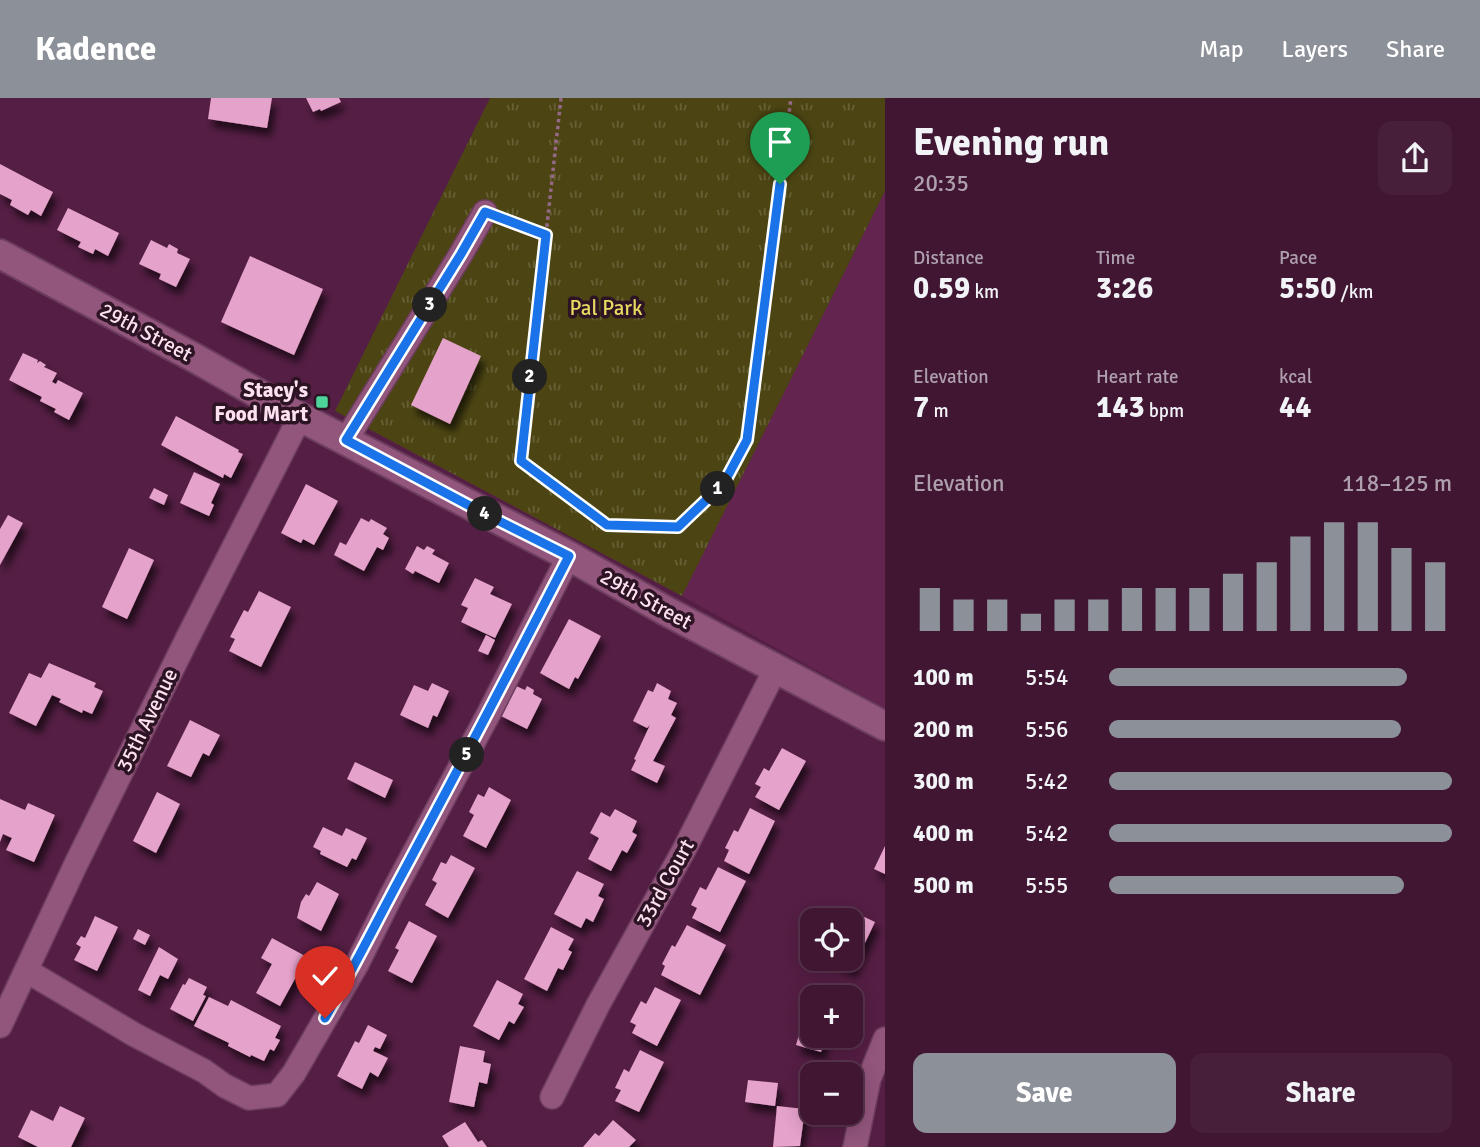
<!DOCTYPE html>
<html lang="en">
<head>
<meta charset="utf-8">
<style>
	body { margin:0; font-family:Signika,sans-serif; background:#471f3b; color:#f1f3f6; height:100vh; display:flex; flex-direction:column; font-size:26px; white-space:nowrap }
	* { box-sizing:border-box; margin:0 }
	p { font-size:23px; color:#ae9fac }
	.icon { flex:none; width:38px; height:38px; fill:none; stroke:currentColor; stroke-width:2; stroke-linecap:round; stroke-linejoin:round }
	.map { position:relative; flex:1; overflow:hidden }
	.panel { display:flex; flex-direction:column; background:#401633; width:595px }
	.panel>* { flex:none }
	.buttons { position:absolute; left:800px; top:810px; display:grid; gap:14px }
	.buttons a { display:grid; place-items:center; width:63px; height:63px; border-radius:14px; background:#401633; box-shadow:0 4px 18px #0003,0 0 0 2px #59354e; font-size:35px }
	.pin { position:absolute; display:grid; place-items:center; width:60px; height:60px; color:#fff; margin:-72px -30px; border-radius:50% 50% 50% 0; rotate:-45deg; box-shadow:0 0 7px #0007 }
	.pin .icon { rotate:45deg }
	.km { position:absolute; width:35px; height:35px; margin:-18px; border-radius:50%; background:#222; color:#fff; font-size:19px; line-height:35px; text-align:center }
	.round { display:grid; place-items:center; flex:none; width:74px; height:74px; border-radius:14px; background:#471f3b }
	.overview { display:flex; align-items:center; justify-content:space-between; height:119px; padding:0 28px }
	h1 { font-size:38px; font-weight:700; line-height:52px }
	.figures { display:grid; grid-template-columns:repeat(3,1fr); gap:10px; height:119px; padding:7px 28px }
	.figures div { display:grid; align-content:center }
	.figures b { font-size:30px; font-weight:700 }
	.figures small { font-size:19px; font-weight:400 }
	.figures p { font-size:19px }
	.chart { height:196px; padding:14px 28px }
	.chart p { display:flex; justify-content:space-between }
	.chart svg { width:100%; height:126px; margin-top:7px; stroke:#8c9099; stroke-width:6 }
	.cta { display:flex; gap:14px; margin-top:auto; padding:14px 28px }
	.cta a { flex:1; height:80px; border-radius:14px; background:#8c9099; color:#fff; font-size:28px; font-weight:700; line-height:80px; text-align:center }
	.cta a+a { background:#471f3b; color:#f1f3f6 }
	ul { padding:0 28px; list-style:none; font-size:23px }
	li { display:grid; grid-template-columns:112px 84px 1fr; align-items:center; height:52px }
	li i { height:18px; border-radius:9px; background:#8c9099 }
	header { display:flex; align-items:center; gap:42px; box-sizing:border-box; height:98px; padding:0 35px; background:#8c9099; color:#fff }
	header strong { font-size:33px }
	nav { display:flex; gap:38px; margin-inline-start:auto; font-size:24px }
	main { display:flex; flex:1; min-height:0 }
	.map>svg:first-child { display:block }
</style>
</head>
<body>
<header>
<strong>Kadence</strong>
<nav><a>Map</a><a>Layers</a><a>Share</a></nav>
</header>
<main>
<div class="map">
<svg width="885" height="1049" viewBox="0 0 885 1049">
	<defs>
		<pattern id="park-tufts" width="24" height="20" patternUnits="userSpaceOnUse" patternTransform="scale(1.75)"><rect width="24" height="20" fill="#4c4513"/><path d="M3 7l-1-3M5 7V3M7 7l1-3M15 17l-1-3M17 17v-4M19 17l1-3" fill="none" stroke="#676036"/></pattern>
		<filter id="shadow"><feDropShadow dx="4.5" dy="8" stdDeviation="3.5" flood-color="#0009"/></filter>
	</defs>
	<rect width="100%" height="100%" fill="#551e44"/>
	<path fill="#63254f" d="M885,93V610L682,498Z"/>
	<path fill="url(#park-tufts)" d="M490,0H885V93L682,498L335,313Z"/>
	<g fill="#e5a2cb" filter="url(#shadow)">
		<path d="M211,0H272L267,30L208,21Z"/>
		<path d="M306,0H339L341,4L321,13L320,11L313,14Z"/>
		<path d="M0,66L53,94L41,118L31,112L28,117L10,107L12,102L0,96Z"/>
		<path d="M68,110L119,135L108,158L95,151L93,156L78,149L81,144L57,132Z"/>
		<path d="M151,142L167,150L169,146L178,151L177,155L190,161L176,189L159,181L161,176L139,166Z"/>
		<path d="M250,158L323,191L294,257L221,224Z"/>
		<path d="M443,240L481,258L450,326L411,307Z"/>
		<path d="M23,255L38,262L37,265L40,263L46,267L44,269L57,275L52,284L56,286L58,282L83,295L69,322L54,314L56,311L40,303L42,299L9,282Z"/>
		<path d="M176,318L239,352L238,354L243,356L231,380L224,376L223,380L161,347Z"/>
		<path d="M194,374L220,386L211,405L214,407L209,418L180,405Z"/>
		<path d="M306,386L338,403L314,447L303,441L301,445L281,435Z"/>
		<path d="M154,390L168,397L164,407L149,400Z"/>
		<path d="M8,417L23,425L0,467V431Z"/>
		<path d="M361,420L369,424L371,421L387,430L383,436L389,440L383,452L377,449L364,473L334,457L340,444L346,447Z"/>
		<path d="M417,448L424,452L427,448L435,452L432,456L449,465L439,485L415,473L413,476L405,471Z"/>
		<path d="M129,450L154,462L127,521L102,509Z"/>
		<path d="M475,480L494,489L490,496L512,506L495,540L461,524L468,510L461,507Z"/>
		<path d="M259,493L291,509L261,569L229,553L235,541L230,539L244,512L248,514Z"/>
		<path d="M569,521L601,538L578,581L575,579L569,591L540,575Z"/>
		<path d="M486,537L495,542L488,557L478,553Z"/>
		<path d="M49,565L96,585L94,589L103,593L92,616L83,612L82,615L59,604L61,601L52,597L36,628L9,615L29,575L41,580Z"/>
		<path d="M432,585L449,593L437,619L433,617L428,630L400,617L414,587L428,593Z"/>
		<path d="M657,585L671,593L668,601L677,605L671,617L676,620L653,663L665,668L657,685L631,672L636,662L634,661L650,627L647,630L633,623L648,592L653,594Z"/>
		<path d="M514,587L525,592L527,588L534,592L533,596L542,601L527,631L499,617Z"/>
		<path d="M190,622L220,637L209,658L203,655L191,679L167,668Z"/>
		<path d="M782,650L806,663L779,712L755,699L761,689L755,686L764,670L769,673Z"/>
		<path d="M355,664L393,682L385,700L347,681Z"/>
		<path d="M489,689L511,702L486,750L463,738L474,717L469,714L478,696L484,699Z"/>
		<path d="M157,694L180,706L156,755L133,743Z"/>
		<path d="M0,701L25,712L28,705L55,717L34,764L6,752L12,740L3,736L0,744Z"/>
		<path d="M750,710L775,723L749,776L724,763L729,752L725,750L734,732L738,734Z"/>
		<path d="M615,711L637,723L632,734L637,737L627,755L622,752L611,773L588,761L599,740L590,735L601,714L610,719Z"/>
		<path d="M323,729L342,738L346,730L367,740L356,762L352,760L347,769L320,756L321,753L313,749Z"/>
		<path d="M885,748V776L874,771Z"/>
		<path d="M451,757L475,770L448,820L425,807L437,785L432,782L441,764L446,766Z"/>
		<path d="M718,769L746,783L720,834L692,820L697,810L691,807L700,789L706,792Z"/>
		<path d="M577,773L604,786L598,798L604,801L593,824L586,820L581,830L554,816Z"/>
		<path d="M317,784L339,796L321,833L297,820L301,804L306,796L309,798Z"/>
		<path d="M852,813L875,824L852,872L830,861H850V822H847Z"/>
		<path d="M95,818L118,829L97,873L74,862L81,849L76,846L81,838L85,840Z"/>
		<path d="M409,823L437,838L412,885L388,873L399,852L395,850Z"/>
		<path d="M687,827L726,847L700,897L661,877L665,868L662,866L672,847L675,849Z"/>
		<path d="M551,829L574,841L568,852L572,854L563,872L558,870L547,893L524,881Z"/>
		<path d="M138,831L150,837L145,847L133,841Z"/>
		<path d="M272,840L307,859L280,908L256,895L272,866L261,860Z"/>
		<path d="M159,849L178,861L168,881L160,877L150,898L138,892Z"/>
		<path d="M189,880L207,889L203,897L206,898L193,923L170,911L183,886L185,887Z"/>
		<path d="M497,882L523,896L518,906L524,909L514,926L509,923L499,942L473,928Z"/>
		<path d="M655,889L681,902L657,948L632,935L636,927L630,924L641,903L646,906Z"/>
		<path d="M209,899L228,908L231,902L281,928L275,940L280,942L274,953L270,951L264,963L251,957L250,959L228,948L229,945L194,928Z"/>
		<path d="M810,899L812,900V938H826L821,954L796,947Z"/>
		<path d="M368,927L387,937L380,951L375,949L373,953L388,960L378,979L370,974L362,991L337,978L355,943L359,945Z"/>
		<path d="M460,948L485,953L483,964L491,966L487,986L479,984L474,1009L449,1004Z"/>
		<path d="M640,952L664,964L639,1014L615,1003L621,992L615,990L624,971L629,974Z"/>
		<path d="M748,982L778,985L775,1008L745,1004Z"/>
		<path d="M60,1008L85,1020L71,1049H38L18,1039L31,1012L53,1023Z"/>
		<path d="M777,1008L805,1011L800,1048L773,1049Z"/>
		<path d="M613,1022L636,1042L629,1049H583L595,1035L599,1038Z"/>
		<path d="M465,1024L478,1044L482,1042L487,1049H449L442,1038Z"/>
	</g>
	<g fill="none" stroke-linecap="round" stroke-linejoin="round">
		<defs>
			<g id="minor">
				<path d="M346,342L461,156L485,114"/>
				<path d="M27,873L135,937L204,973L225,988L249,1000L277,997L294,975L357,866L391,798L488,617L569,458"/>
				<path d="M0,928L75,768L188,539L300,319"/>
				<path d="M552,999L598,907L685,750L776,570"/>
				<path d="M855,1049L869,981L885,941"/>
			</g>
			<path id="tertiary" d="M0,156L193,259L300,319L569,458L666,513L885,628"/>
		</defs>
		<use href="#minor" stroke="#6c3d5e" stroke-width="26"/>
		<use href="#tertiary" stroke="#6c3d5e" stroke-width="32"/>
		<g stroke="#956886" stroke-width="3.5" stroke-dasharray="3.5 3.5" stroke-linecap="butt">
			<path d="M561,0L521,363L607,427L678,429L724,385L747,343L791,0"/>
			<path d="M503,120L545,136"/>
		</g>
		<use href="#minor" stroke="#92557c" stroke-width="23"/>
		<use href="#tertiary" stroke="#92557c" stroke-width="28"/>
	</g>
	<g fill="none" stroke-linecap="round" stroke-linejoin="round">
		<defs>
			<path id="route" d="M325,920C351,875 374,829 398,784C456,676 513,567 569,458L485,416L346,342L461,156L485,114L546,137L521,363L607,427L678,429L724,385L747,342L780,86"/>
		</defs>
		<use href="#route" stroke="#fff" stroke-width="14"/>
		<use href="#route" stroke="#1a73e8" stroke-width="9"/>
	</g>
	<rect fill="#4cd49b" stroke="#2d1424" stroke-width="2.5" x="315" y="297" width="14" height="14" rx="3.5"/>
	<g text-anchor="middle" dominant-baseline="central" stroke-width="7" stroke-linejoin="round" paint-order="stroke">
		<g font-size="21" fill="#e9da61" stroke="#2d1424">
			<text x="606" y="210">Pal Park</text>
		</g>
		<g font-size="21" fill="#fde1f1" stroke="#2d1424">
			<text transform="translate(146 234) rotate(28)">29th Street</text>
			<text transform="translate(646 501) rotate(29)">29th Street</text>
			<text transform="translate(147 622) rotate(-64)">35th Avenue</text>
			<text transform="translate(665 785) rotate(-61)">33rd Court</text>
		</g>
		<g font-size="21" font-weight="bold" fill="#fde1f1" stroke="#2d1424" text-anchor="end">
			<text x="308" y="292">Stacy's<tspan x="308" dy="24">Food Mart</tspan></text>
		</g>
	</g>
</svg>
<div class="buttons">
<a><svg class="icon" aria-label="locate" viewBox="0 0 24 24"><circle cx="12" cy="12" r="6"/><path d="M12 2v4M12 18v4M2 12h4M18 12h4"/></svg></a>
<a>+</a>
<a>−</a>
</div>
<div class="pin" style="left:780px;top:86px;background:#1e9e55"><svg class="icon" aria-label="arrive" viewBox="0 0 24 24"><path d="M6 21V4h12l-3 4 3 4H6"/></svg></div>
<div class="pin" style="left:325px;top:920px;background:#d93025"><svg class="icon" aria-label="check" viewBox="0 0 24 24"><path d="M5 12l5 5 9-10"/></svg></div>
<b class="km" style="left:718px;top:391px">1</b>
<b class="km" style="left:530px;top:279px">2</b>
<b class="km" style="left:430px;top:207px">3</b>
<b class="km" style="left:485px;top:416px">4</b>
<b class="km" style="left:467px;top:657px">5</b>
</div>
<section class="panel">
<div class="overview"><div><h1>Evening run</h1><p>20:35</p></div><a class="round"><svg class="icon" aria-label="share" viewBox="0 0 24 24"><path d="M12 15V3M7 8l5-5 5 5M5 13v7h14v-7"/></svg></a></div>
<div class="figures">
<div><p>Distance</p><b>0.59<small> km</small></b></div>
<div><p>Time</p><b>3:26</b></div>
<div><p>Pace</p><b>5:50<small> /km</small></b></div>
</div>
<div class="figures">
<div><p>Elevation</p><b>7<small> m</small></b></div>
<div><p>Heart rate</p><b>143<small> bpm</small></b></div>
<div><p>kcal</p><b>44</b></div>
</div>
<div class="chart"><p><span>Elevation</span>118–125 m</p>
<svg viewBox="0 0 160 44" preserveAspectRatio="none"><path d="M5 44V29M15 44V33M25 44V33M35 44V38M45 44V33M55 44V33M65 44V29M75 44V29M85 44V29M95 44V24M105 44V20M115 44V11M125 44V6M135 44V6M145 44V15M155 44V20"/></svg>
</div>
<ul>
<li><b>100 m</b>5:54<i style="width:87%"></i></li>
<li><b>200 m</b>5:56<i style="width:85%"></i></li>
<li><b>300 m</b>5:42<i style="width:100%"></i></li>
<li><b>400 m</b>5:42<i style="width:100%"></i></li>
<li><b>500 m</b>5:55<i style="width:86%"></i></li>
</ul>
<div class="cta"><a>Save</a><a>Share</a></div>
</section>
</main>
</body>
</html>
